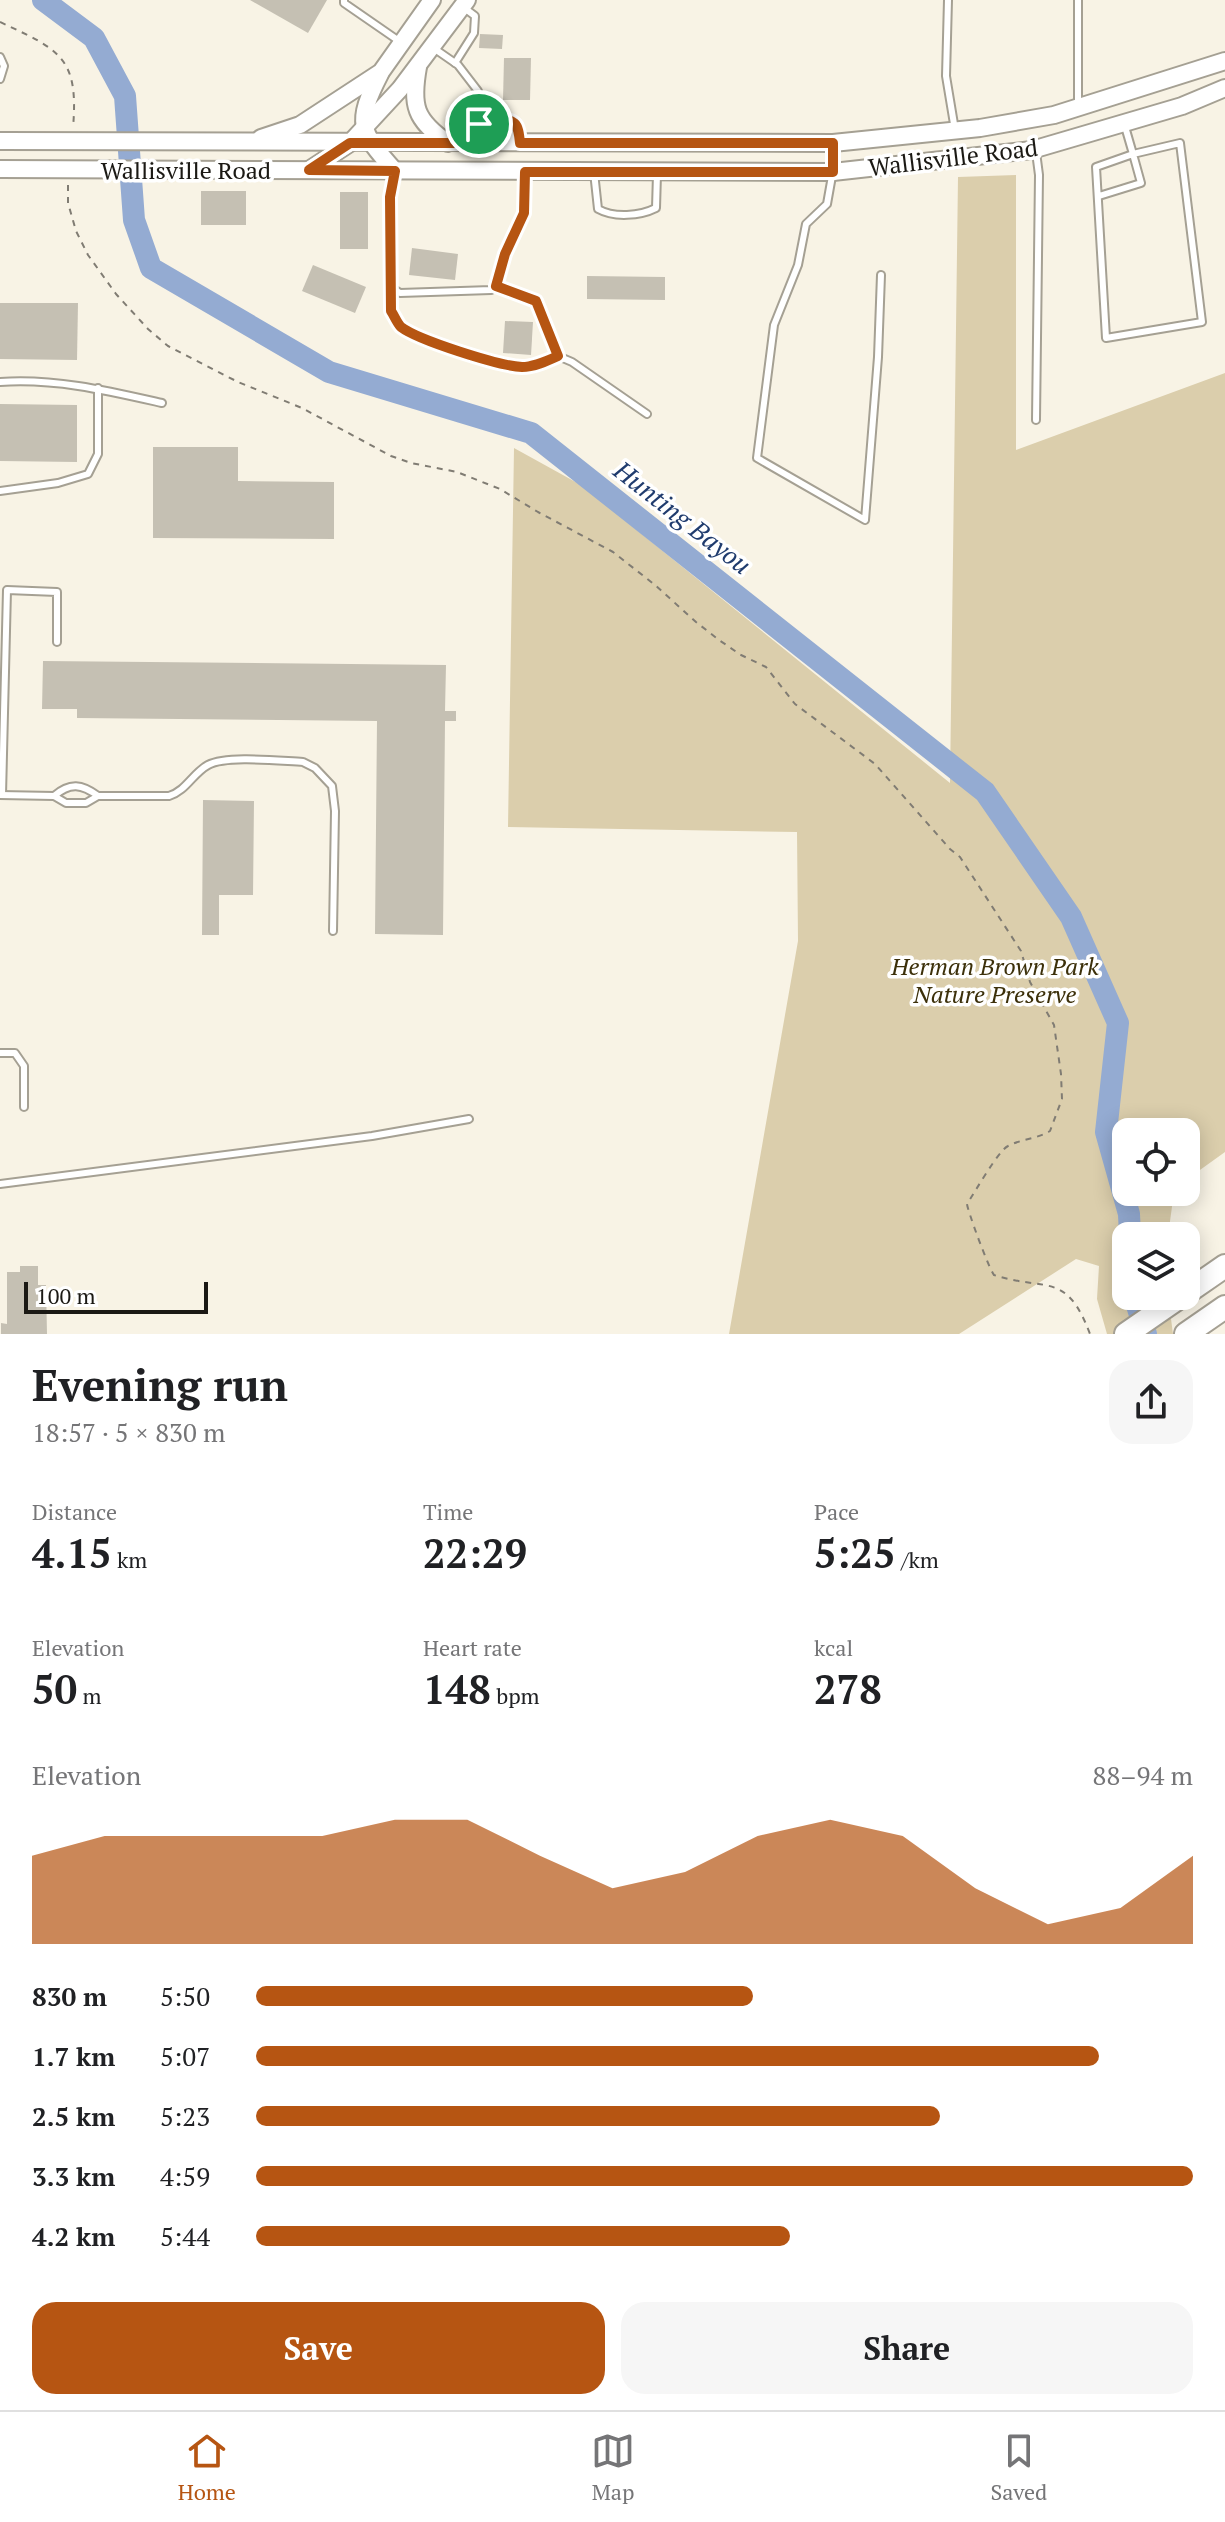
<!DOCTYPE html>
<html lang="en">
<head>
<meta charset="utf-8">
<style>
	body { margin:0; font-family:"PT Serif",serif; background:#f6f6f6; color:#202124; height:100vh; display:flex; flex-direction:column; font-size:30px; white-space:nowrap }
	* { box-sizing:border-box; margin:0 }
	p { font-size:26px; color:#757577 }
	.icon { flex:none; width:44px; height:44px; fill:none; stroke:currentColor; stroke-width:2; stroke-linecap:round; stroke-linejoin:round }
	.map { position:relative; height:1334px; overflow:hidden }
	.drawer { display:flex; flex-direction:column; background:#fff; flex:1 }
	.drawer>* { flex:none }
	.fabs { position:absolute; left:1112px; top:1118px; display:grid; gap:16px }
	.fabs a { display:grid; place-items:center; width:88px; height:88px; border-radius:16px; background:#fff; box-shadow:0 4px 20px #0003; font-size:40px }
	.scale { position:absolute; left:24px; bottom:20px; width:184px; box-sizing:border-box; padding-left:8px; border:4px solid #1b1914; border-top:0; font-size:22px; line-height:28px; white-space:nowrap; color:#1b1914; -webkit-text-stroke:6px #fff; paint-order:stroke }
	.pin { position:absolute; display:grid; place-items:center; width:68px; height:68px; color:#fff; margin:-34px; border:4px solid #fff; border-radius:50%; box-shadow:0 2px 8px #0007 }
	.round { display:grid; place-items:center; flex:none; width:84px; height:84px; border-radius:24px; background:#f6f6f6 }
	.headline { display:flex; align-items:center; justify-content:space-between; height:136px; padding:0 32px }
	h1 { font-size:44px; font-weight:600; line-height:60px }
	.stats { display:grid; grid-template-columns:repeat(3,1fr); gap:12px; height:136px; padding:8px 32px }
	.stats div { display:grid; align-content:center }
	.stats b { font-size:40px; font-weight:600 }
	.stats small { font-size:22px; font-weight:400 }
	.stats p { font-size:22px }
	.chart { height:224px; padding:16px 32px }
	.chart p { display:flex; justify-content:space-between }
	.chart svg { width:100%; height:144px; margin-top:8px; fill:#b65512; opacity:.7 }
	.primary-button { display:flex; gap:16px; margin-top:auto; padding:16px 32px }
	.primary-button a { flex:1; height:92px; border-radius:24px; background:#b65512; color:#fff; font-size:32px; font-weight:600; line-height:92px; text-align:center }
	.primary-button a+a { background:#f6f6f6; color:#202124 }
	ul { padding:0 32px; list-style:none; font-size:26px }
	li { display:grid; grid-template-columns:128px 96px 1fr; align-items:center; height:60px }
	li i { height:20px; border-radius:10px; background:#b65512 }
	.tab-bar { display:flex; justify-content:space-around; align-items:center; height:112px; border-top:2px solid #e0e0e0; background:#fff; font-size:22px; color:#757577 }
	.tab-bar a { display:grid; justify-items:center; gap:4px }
	.tab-bar .current { color:#b65512 }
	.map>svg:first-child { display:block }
</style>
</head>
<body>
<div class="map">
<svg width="1225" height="1334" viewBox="0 0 1225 1334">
	<rect width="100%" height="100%" fill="#f8f3e5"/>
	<path fill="#dbceac" d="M1016,175V450L1225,373V1152L1186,1180V1132H1126V1192H1174L1168,1236H1126V1296H1168L1173,1334H1107L1097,1299L1099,1266L1076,1259L959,1334H729L798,941L797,832L508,827L514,448L581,485L950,783L958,177Z"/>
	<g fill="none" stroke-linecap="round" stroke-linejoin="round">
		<g stroke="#94abd2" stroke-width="22">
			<path d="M43,0L94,38L125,96L134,220L151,268L329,372L531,433L985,792L1071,917L1118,1023L1106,1132L1129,1214L1130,1236"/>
			<path d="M1134,1296L1146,1334"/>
		</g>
	</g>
	<g fill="#c5c0b3">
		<path d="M250,0H327L308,33Z"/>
		<path d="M480,34L503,35L502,49L479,48Z"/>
		<path d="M504,58H531L530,100H503Z"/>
		<rect x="201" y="191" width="45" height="34"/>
		<rect x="340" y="192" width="28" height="57"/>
		<path d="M412,248L458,254L455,280L409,275Z"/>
		<path d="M313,265L366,287L355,313L302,291Z"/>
		<path d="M587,276L665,277V300L587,299Z"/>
		<path d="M0,303H78L77,360L0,359Z"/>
		<path d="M505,321L533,322L531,355L503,353Z"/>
		<path d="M0,404L77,405V462L0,461Z"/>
		<path d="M153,447H238V481L334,482V539L153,538Z"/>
		<path d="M43,661L446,665L445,711H456V721H445L443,935L375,934L377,721L77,718V709H42Z"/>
		<path d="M203,800L254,801L253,895H219V935H202Z"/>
		<path d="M20,1266H38V1285H46L47,1334H1V1323L7,1324V1272H20Z"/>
	</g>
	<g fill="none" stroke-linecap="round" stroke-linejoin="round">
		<defs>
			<g id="service">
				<path d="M344,0V3L399,41"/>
				<path d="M948,0L946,76L955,130"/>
				<path d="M432,47L458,65L478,91L479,142"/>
				<path d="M0,57L4,66L0,79"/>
				<path d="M455,63L474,33L475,16L463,7"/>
				<path d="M1078,104V0"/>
				<path d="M479,124C492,119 508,116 518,127L520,140"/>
				<path d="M395,171L390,197V281L392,288L400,293L491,290L496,286L505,254L524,213L525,172"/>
				<path d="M594,172L598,209C614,218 640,216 656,208L657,174"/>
				<path d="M832,176L827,204L806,224L798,265L774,325L757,458L865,520L878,357L881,275"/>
				<path d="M1099,196L1141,183L1133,154L1180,143L1202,322L1106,338L1096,167L1133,154L1124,123"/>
				<path d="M496,286L536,301L558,356"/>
				<path d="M392,288C391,302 389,313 399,324C412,339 501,367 522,367C535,367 547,361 558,356L572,362L647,414"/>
				<path d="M0,382C55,378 109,391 162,403"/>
				<path d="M1036,420L1039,175L1036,152"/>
				<path d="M0,491L58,483L88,474L98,454V388"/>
				<path d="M0,795L54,796L66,803H86L98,796C82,784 70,782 54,796"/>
				<path d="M2,795L7,590L57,592V642"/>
				<path d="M98,796H169C186,791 193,773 208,765C227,755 280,761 303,762L315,768L332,786L335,811L333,931"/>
				<path d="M0,1053H15L24,1066V1107"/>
				<path d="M0,1184L372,1136L469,1119"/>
			</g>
			<g id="secondary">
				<path d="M418,67C411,106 415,120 448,143"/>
				<path d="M380,74C355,123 359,131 395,171"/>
				<path d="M261,138L300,125L381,72L432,0"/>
				<path d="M0,141L833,143L980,128L1054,115L1225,61"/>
				<path d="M0,169L833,172L1032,150L1182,106L1225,88"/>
				<path d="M309,170L350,143L400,89L467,0"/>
			</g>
			<g id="motorway">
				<path d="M1186,1293L1225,1266"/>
				<path d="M1126,1334L1181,1296"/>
				<path d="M1186,1334L1225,1307"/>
			</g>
		</defs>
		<use href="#service" stroke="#a5a093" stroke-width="10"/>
		<use href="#secondary" stroke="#a5a093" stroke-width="20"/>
		<use href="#motorway" stroke="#a5a093" stroke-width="26"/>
		<g stroke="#807c73" stroke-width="2" stroke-dasharray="6 6" stroke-linecap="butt">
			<path d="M0,22C60,50 79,57 73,128"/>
			<path d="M68,185V203L76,231L88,255L116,294L148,329L168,346L238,382L302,408L391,456L411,463L457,472L500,489L538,512L613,552L655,585L696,622L719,640L741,655L766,667L795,704L875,764L950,849L960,857L1021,951L1030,982L1054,1025L1061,1074L1062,1099L1050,1131C1037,1139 1021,1139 1008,1146C998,1151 975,1192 967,1204C968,1212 989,1269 994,1275C1046,1292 1066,1270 1090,1334"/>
		</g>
		<use href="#service" stroke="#fff" stroke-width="6"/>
		<use href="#secondary" stroke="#fff" stroke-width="16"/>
		<use href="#motorway" stroke="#fff" stroke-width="22"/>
	</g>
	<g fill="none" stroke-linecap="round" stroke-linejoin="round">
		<defs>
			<path id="route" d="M493,120C516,119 518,122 520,143H833V172H525L524,213L505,254L496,286L536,301L558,356C547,361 534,367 522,367C499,366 418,340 401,327C397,323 394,315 391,311L390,197L395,171L309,170L350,143H479V124Z"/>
		</defs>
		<use href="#route" stroke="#fff" stroke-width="16"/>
		<use href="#route" stroke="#b65512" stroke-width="10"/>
	</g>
	<g text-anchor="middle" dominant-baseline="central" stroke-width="7" stroke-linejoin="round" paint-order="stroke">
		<g font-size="24" fill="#1b1914" stroke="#fff">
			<text transform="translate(953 157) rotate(-7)">Wallisville Road</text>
			<text x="186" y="170">Wallisville Road</text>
		</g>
		<g font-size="24" font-style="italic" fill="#3c300a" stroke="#fff">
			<text x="995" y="966">Herman Brown Park<tspan x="995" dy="28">Nature Preserve</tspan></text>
		</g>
		<g font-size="26" font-style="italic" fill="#203c6e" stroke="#fff">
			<text transform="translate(683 517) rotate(38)">Hunting Bayou</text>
		</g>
	</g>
</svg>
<div class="fabs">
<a><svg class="icon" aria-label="locate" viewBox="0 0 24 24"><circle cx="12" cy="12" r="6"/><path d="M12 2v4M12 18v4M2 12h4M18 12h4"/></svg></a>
<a><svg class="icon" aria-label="layers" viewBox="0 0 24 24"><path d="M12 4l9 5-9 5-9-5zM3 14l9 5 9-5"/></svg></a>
</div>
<div class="scale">100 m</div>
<div class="pin" style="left:479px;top:124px;background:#1e9e55"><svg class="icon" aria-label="arrive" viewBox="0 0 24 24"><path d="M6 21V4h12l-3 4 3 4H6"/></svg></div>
</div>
<section class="drawer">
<div class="headline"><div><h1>Evening run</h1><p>18:57 · 5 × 830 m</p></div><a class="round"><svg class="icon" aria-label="share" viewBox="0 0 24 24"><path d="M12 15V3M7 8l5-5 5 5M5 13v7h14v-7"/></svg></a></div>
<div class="stats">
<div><p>Distance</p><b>4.15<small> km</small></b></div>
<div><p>Time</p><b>22:29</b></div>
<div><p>Pace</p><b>5:25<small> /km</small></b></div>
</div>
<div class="stats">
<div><p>Elevation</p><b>50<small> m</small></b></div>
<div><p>Heart rate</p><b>148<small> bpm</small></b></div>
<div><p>kcal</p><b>278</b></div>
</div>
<div class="chart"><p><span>Elevation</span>88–94 m</p>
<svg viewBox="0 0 160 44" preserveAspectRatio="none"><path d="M0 44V17L10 11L20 11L30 11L40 11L50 6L60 6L70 17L80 27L90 22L100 11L110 6L120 11L130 27L140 38L150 33L160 17V44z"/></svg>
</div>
<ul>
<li><b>830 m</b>5:50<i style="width:53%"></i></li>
<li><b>1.7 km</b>5:07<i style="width:90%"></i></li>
<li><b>2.5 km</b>5:23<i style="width:73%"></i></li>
<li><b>3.3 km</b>4:59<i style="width:100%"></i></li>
<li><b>4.2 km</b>5:44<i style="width:57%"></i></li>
</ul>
<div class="primary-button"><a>Save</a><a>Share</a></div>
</section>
<nav class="tab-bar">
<a class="current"><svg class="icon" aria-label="home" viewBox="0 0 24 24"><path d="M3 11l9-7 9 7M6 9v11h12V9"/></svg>Home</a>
<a><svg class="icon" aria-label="map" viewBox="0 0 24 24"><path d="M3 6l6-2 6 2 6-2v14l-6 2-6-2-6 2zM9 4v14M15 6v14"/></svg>Map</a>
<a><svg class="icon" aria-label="saved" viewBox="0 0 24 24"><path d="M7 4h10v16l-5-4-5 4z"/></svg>Saved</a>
</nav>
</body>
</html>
